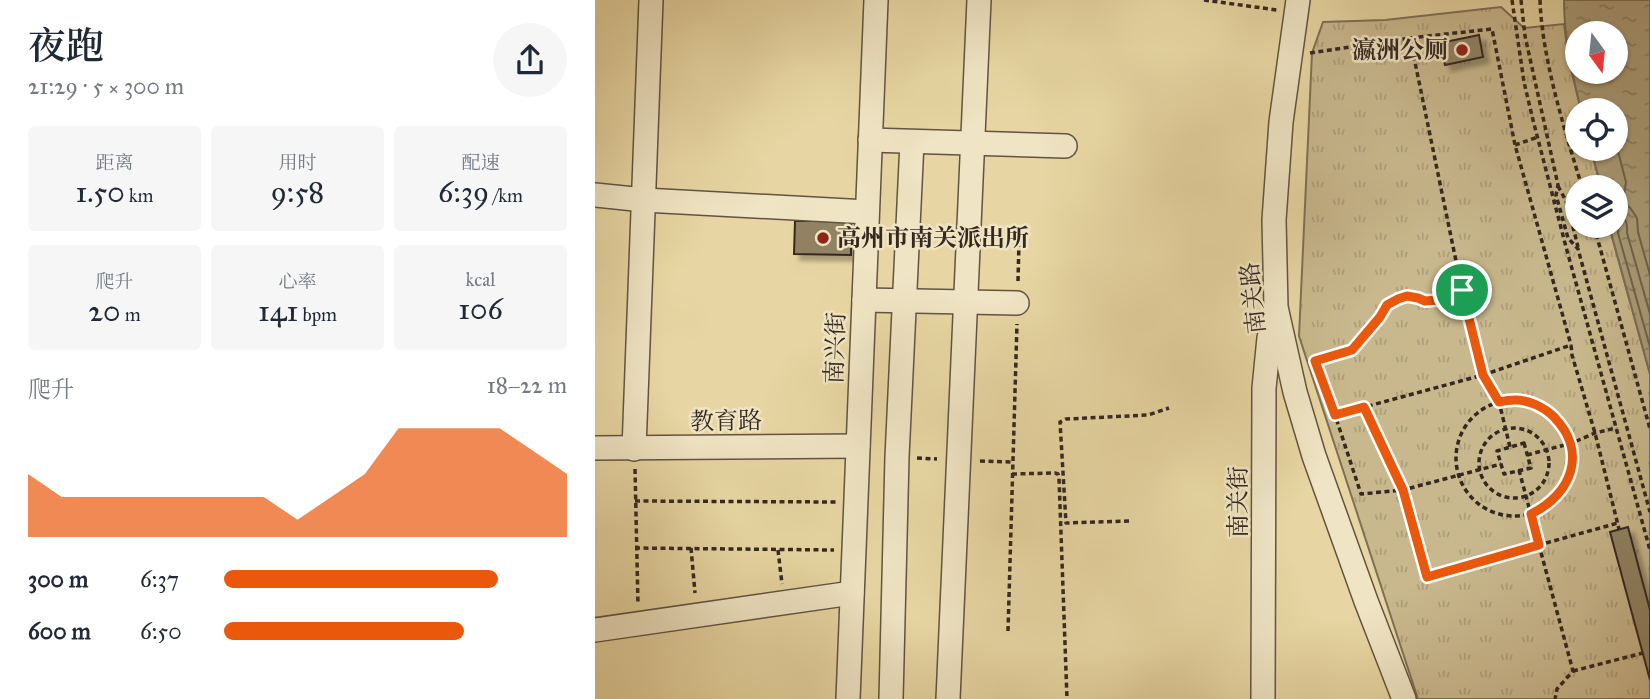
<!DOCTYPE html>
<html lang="zh">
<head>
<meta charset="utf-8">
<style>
	body { margin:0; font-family:"IM FELL Great Primer","Noto Serif SC",serif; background:#f6f6f7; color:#1f2937; height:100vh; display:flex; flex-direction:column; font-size:26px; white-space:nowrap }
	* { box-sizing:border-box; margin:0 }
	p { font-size:23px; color:#747a83 }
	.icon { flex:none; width:38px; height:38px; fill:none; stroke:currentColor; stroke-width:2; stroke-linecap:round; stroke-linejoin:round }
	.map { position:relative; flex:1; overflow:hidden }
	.panel { display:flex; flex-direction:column; background:#fff; width:595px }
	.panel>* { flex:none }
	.needle { width:46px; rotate:165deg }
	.fabs { position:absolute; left:970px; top:21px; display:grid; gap:14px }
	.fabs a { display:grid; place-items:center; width:63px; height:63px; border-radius:50%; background:#fff; box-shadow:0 2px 5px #0004; font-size:35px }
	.pin { position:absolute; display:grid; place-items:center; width:60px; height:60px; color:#fff; margin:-30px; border:4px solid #fff; border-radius:50%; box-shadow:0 2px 7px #0007 }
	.round { display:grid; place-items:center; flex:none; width:74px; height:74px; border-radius:37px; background:#f6f6f7 }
	.headline { display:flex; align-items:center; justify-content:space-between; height:119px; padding:0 28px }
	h1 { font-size:38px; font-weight:600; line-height:52px }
	.metrics { display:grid; grid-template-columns:repeat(3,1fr); gap:10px; height:119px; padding:7px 28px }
	.metrics div { display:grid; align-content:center; border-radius:7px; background:#f6f6f7; text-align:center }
	.metrics b { font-size:30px; font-weight:600 }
	.metrics small { font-size:19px; font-weight:400 }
	.metrics p { font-size:19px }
	.chart { height:196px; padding:14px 28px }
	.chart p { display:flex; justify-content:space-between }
	.chart svg { width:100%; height:126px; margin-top:7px; fill:#ea580c; opacity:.7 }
	ul { padding:0 28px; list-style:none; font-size:23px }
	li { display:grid; grid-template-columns:112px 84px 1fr; align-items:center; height:52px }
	li i { height:18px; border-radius:9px; background:#ea580c }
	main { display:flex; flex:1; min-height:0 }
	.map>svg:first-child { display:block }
</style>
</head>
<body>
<main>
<section class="panel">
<div class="headline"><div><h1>夜跑</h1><p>21:29 · 5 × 300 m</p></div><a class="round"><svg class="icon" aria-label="share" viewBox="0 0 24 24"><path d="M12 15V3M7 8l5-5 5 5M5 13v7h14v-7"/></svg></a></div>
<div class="metrics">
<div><p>距离</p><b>1.50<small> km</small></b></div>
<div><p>用时</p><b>9:58</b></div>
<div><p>配速</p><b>6:39<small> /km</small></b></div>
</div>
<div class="metrics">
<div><p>爬升</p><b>20<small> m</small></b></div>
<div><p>心率</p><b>141<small> bpm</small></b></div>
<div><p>kcal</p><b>106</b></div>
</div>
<div class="chart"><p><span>爬升</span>18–22 m</p>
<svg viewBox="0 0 160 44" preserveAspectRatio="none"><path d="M0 44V22L10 30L20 30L30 30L40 30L50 30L60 30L70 30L80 38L90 30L100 22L110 6L120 6L130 6L140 6L150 14L160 22V44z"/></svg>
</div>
<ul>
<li><b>300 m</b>6:37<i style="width:80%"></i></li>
<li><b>600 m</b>6:50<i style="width:70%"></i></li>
</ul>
</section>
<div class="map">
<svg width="1055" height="699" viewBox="0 0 1055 699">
	<defs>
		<pattern id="park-tufts" width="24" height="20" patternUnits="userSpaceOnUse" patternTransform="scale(1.75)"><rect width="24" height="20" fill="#c9b88d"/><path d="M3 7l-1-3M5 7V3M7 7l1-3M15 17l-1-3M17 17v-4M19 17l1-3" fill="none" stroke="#ad9e79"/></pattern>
		<pattern id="water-ripples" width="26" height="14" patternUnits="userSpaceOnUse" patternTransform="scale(1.75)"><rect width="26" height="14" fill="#aa9b76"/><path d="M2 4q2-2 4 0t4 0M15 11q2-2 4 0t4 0" fill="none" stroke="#8b7e60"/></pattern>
		<filter id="shadow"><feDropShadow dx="6" dy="6" stdDeviation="2" flood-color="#0004"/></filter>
	</defs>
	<rect width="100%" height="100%" fill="#e7d6a3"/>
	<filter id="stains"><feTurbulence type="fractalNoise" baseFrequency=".00286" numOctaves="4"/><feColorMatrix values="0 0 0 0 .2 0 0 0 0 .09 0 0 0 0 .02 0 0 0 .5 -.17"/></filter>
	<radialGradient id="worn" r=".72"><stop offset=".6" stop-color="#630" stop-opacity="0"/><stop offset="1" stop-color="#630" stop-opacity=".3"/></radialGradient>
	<path fill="url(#park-tufts)" stroke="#7e7056" stroke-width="2" d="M906,7L929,28L969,24L974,61L986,110H982V149H996L1006,187H982V226L1020,225L1021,228L1015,230L1055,374V699H823L704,336L717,53L728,22L790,20Z"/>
	<path fill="url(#water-ripples)" stroke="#7b6d54" stroke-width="2" fill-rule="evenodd" d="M969,0H1055V374L1015,229L1021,227L1020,187H1006L996,149H1020V110H986C977,73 969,38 969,0ZM982,33H1020V72H982Z"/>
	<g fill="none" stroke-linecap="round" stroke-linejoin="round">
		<g stroke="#6f624b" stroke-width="2">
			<path d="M1020,140L1031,182L1028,201L1036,209L1042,218L1043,232L1055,275"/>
			<path d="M1020,211C1030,215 1033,222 1032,233L1055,314"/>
			<path d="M1020,220L1024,226L1023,233L1055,347"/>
		</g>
	</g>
	<g fill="#918264" stroke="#342820" stroke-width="2" filter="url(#shadow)">
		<path d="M884,35L888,57L850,65L845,43Z"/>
		<path d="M200,221H256V255L199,254Z"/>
		<path d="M1033,527L1055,610V680L1015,532Z"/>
	</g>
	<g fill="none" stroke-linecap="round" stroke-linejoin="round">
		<defs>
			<g id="minor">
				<path d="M703,0L686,122L679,220L681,307L700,392L719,456L771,601L809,699"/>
				<path d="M275,140L470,146"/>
				<path d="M0,195L49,200L272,212"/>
				<path d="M269,300L422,303"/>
				<path d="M0,448L263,446"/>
				<path d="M39,449L56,0"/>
				<path d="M0,630L257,593"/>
				<path d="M253,699L281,0"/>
				<path d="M296,699L302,457L317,142"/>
				<path d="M353,699L384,0"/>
				<path d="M668,699L669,388L674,338L680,315"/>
			</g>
		</defs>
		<use href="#minor" stroke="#615441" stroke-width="26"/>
		<g stroke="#342820" stroke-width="3.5" stroke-dasharray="5 3.5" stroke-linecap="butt">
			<path d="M609,0L682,10"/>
			<path d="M917,0L929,82L938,120L971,247L1055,550"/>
			<path d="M926,0L930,36L963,185L961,195L973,238L983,249L1055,512"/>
			<path d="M945,0C947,59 970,131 987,187"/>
			<path d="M815,38L897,29L920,145L976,345"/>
			<path d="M715,53L815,38L867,290L888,375L904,402L915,447"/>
			<path d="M920,145L943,137"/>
			<path d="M963,186L971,201L977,223"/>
			<path d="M982,222L977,223L983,247"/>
			<path d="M999,226L1055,429"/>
			<path d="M423,281L424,241"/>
			<path d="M867,290L844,300L830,301L823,298L812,296L803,299L792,305L785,317L757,350L720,361L740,415L766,494L808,490L906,464"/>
			<circle cx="919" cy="458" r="58"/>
			<path d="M770,407L808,490L832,577L944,545L978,671L962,689L960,699"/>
			<path d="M740,415L888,375L976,345L977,355L1000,433L1024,529"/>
			<circle cx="919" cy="463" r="35"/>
			<path d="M929,443L936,468L909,474L902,451Z"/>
			<path d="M932,455L977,443L1000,433L1021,428"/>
			<path d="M322,458L342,459"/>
			<path d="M385,461L418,462"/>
			<path d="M40,469L43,605"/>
			<path d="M924,470L944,545L1023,523"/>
			<path d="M417,474L460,473L463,474L464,478L472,699"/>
			<path d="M40,501L241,502"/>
			<path d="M534,521L471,523L465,422L471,419L553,415L574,408"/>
			<path d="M40,548L239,550"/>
			<path d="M96,548L100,593"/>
			<path d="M183,550L187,584"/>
			<path d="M413,631L422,324"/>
			<path d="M978,671L1048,653"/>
		</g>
		<use href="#minor" stroke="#efe4c3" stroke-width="23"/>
	</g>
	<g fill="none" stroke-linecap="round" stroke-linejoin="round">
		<defs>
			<path id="route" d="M867,290L888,375L904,402C909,401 915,400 920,400C934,400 949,407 959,417C993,452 977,494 936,514L944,545L832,577L808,490L769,407L740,415L720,361L757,350L785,317L792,305L803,299L812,296L823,298L830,301L844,300Z"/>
		</defs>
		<use href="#route" stroke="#fff" stroke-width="14"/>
		<use href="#route" stroke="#ea580c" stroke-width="9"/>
	</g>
	<g fill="#8f2418" stroke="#efe4c3" stroke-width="2.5">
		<circle cx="867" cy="50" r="7"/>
		<circle cx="228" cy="238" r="7"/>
	</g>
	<g text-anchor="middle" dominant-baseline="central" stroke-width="5" stroke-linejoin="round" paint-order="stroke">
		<g font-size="24" font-weight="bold" fill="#342820" stroke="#efe4c3" text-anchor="end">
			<text x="853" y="50">瀛洲公厕</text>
			<text x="242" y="238" text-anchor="start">高州市南关派出所</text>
		</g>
		<g font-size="24" fill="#342820" stroke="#efe4c3">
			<text transform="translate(658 298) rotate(-96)">南关路</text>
			<text transform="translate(240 348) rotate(-88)">南兴街</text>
			<text transform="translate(131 421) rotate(-1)">教育路</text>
			<text transform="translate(643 502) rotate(-90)">南关街</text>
		</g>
	</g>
	<rect width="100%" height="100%" filter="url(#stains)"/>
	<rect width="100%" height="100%" fill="url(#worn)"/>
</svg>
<div class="fabs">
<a><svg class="needle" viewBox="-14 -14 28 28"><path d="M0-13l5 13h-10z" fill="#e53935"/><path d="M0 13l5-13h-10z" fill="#747a83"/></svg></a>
<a><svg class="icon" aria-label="locate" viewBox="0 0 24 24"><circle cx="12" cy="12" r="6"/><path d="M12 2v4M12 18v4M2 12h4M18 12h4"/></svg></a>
<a><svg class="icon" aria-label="layers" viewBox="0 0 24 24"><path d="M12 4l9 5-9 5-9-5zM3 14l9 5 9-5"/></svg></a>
</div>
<div class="pin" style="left:867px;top:290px;background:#1e9e55"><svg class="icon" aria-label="arrive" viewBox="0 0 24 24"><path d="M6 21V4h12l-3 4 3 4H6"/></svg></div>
</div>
</main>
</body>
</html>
